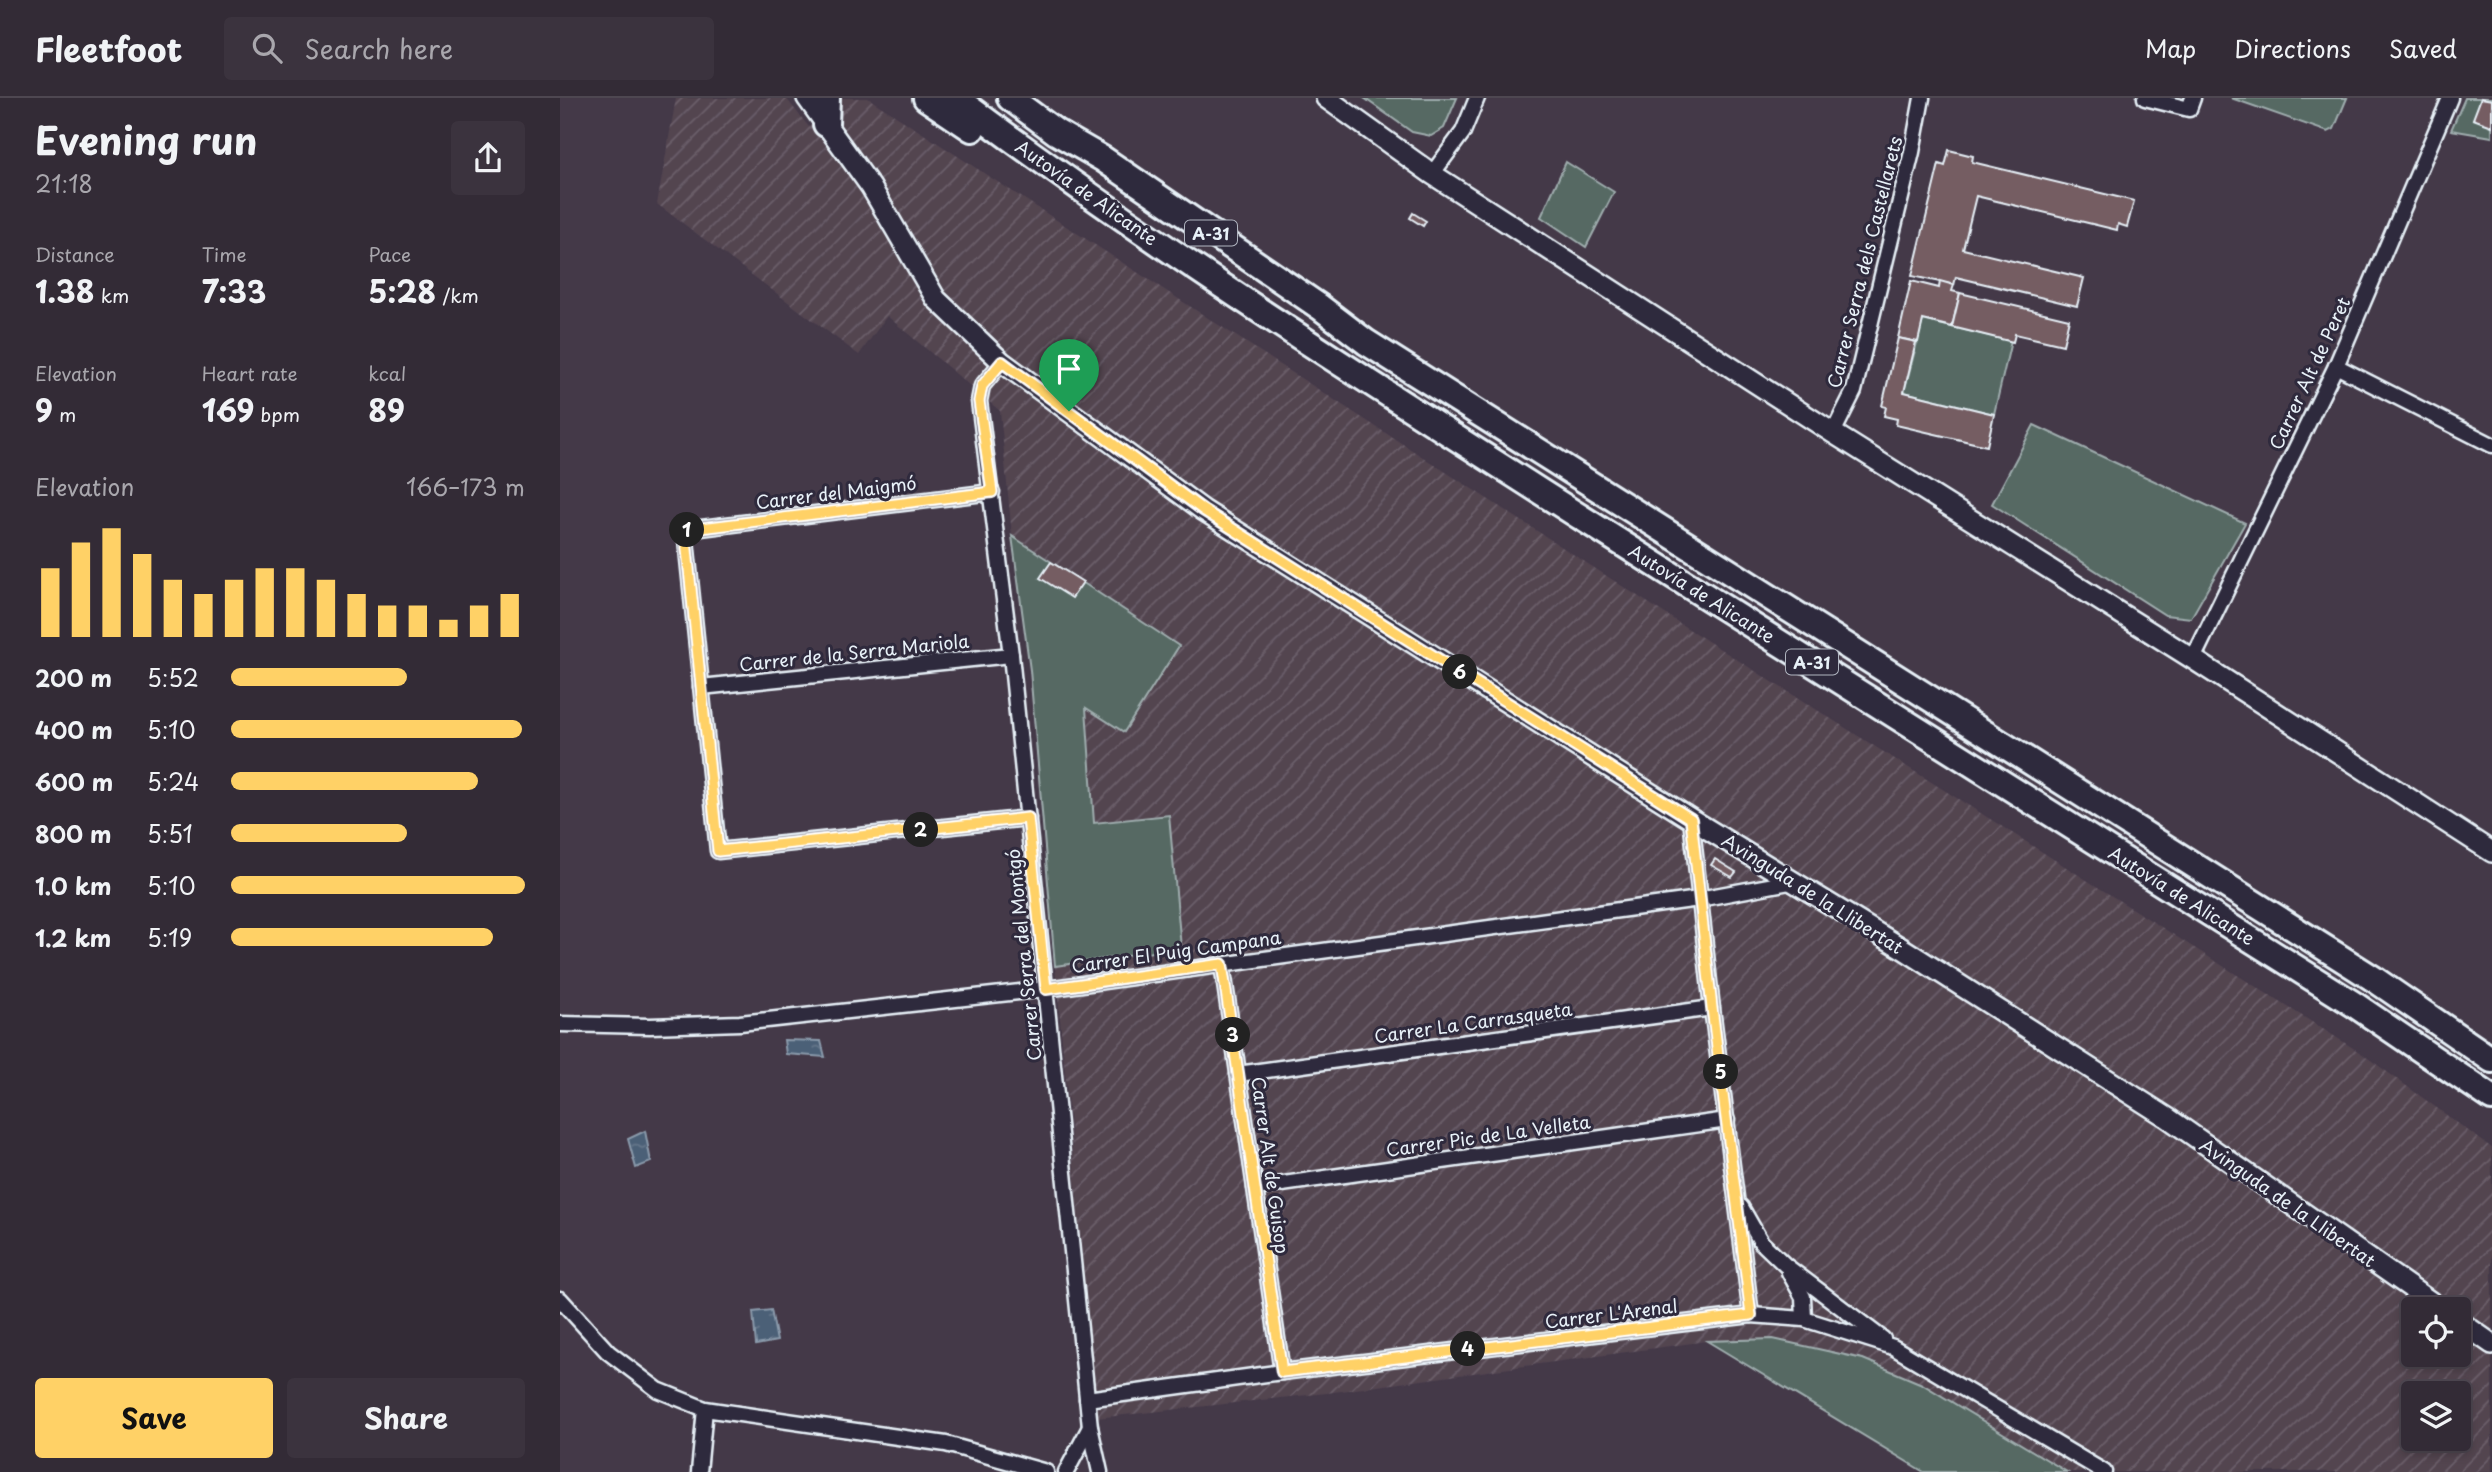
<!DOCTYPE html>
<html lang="en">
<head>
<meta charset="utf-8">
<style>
	body { margin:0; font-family:"Playpen Sans",sans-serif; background:#3b333e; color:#f1f3f6; height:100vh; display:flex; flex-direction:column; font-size:26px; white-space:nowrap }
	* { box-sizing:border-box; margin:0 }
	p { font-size:23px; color:#a9a7ad }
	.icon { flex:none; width:38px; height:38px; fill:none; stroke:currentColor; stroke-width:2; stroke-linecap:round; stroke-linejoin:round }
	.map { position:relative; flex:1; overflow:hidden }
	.sheet { display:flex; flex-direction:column; background:#332b36; width:560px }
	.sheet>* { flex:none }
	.fabs { position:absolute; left:1841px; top:1199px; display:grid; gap:14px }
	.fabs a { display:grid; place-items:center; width:70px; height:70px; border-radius:7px; background:#332b36; box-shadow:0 4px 10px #0003,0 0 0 2px #4e4751; font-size:35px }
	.pin { position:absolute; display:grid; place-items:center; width:60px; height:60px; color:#fff; margin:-72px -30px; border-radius:50% 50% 50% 0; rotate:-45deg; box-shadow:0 0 7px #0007 }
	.pin .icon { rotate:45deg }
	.km { position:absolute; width:35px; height:35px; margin:-18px; border-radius:50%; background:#222; color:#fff; font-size:19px; line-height:35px; text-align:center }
	.round { display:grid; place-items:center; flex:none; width:74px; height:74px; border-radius:7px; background:#3b333e }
	.overview { display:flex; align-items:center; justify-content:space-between; height:119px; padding:0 35px }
	h1 { font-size:38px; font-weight:700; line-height:52px }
	.stats { display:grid; grid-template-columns:repeat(3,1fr); gap:10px; height:119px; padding:7px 35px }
	.stats div { display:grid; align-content:center }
	.stats b { font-size:30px; font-weight:700 }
	.stats small { font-size:19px; font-weight:400 }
	.stats p { font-size:19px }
	.chart { height:196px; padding:14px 35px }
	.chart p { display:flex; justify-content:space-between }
	.chart svg { width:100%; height:126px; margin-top:7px; stroke:#ffd166; stroke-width:6 }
	.button { display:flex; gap:14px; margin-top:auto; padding:14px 35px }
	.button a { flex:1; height:80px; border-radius:7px; background:#ffd166; color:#111; font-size:28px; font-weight:700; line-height:80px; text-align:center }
	.button a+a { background:#3b333e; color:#f1f3f6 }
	ul { padding:0 35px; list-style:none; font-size:23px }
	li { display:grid; grid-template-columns:112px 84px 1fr; align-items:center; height:52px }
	li i { height:18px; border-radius:9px; background:#ffd166 }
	header { display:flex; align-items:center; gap:42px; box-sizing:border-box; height:98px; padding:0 35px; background:#332b36; border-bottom:2px solid #4e4751 }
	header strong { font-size:33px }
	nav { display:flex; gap:38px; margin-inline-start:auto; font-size:24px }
	.search { width:490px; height:63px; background:#3b333e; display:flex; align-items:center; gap:18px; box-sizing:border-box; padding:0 24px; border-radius:7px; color:#a9a7ad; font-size:26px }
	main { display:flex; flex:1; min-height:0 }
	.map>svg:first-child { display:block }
</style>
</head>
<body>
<header>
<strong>Fleetfoot</strong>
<div class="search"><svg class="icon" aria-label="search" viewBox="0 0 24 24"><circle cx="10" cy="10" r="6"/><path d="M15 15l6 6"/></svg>Search here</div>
<nav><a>Map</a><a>Directions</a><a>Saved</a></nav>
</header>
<main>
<section class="sheet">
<div class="overview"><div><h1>Evening run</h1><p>21:18</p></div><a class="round"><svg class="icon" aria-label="share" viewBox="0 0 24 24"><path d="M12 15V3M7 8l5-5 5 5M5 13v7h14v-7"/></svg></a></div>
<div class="stats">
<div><p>Distance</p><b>1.38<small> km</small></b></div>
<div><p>Time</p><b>7:33</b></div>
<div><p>Pace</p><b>5:28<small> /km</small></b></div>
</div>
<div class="stats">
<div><p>Elevation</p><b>9<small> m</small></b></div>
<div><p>Heart rate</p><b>169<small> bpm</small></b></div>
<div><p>kcal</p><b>89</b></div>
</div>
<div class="chart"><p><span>Elevation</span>166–173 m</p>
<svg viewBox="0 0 160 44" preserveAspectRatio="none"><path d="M5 44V20M15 44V11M25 44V6M35 44V15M45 44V24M55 44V29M65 44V24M75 44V20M85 44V20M95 44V24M105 44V29M115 44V33M125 44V33M135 44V38M145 44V33M155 44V29"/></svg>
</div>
<ul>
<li><b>200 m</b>5:52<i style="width:60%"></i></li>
<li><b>400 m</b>5:10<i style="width:99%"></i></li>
<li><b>600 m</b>5:24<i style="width:84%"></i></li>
<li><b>800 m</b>5:51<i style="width:60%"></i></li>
<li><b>1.0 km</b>5:10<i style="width:100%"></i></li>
<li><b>1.2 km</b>5:19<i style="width:89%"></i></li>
</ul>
<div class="button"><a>Save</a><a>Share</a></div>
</section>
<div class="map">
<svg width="1932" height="1374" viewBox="0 0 1932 1374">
	<defs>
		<pattern id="industrial-furrows" width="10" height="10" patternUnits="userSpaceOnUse" patternTransform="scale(1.75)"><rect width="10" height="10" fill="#524450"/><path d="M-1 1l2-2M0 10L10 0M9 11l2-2" fill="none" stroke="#6b5f6a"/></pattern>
		<pattern id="water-ripples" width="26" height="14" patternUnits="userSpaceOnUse" patternTransform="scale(1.75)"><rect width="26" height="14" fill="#4c6077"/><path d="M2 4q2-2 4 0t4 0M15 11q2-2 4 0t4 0" fill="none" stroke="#66778b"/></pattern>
	</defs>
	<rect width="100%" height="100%" fill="#443948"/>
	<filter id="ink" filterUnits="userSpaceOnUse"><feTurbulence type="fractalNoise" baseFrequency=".0143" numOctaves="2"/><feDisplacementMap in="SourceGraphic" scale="14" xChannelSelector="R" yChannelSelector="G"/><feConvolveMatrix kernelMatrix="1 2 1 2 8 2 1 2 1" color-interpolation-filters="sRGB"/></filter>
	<g filter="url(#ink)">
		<path fill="url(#industrial-furrows)" fill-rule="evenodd" d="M116,0H226L249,29L277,0H308L1127,530L1801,955L1932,1050V1374H1507L1362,1286L1303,1261L1213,1241L1147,1243L767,1295L537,1320L495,868L621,850L609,717L534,725L526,609L619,548L452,438L440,313L327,218L299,257L97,106ZM1853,1211H1899V1256H1853ZM1853,1295H1899V1340H1853Z"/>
		<g fill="#566963" stroke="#9fadae" stroke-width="2">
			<path d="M804,0H897L884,30L871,38L852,34Z"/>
			<path d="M1671,0H1787L1774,31L1768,34Z"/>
			<path d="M1905,0H1932V39L1891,32Z"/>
			<path d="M1006,64L1054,94L1026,149L981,119Z"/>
			<path d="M1363,222L1451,243L1434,316L1344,294Z"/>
			<path d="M1474,327L1685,425L1631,520L1605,517L1432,406Z"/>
			<path d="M452,438L619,548L564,634L526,610L534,725L609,717L621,850L495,868L470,572Z"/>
			<path d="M1213,1241L1303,1261L1362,1286L1507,1374H1364L1147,1243Z"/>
		</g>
		<g fill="url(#water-ripples)" stroke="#8a9aab" stroke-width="2">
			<path d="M224,942L261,943L265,959L226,956Z"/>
			<path d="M85,1033L91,1064L76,1070L68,1041Z"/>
			<path d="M211,1212L217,1243L196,1247L193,1214Z"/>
		</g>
		<g fill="#745d62" stroke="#e8f1f8" stroke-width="2">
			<path d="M1921,0L1932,2V28L1913,21Z"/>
			<path d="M1389,52L1413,58L1412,64L1574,103L1567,129L1558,126L1557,132L1416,98L1403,151L1524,180L1517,208L1396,179L1394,187L1352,178L1379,66L1385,68Z"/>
			<path d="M853,115L866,123L863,128L850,120Z"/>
			<path d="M1351,183L1379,190L1380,183L1394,187L1392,193L1400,195L1392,229L1363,222L1358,244L1338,240Z"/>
			<path d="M1400,195L1509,221L1503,247L1455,236L1453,244L1392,229Z"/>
			<path d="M1338,240L1356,244L1344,294L1434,316L1427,348L1336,327L1337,321L1324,318L1326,309L1322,308Z"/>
			<path d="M491,464L523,484L512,500L480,480Z"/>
			<path d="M1155,761L1176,774L1172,779L1151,767Z"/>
		</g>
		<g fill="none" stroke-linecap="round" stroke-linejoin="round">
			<defs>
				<g id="street">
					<path d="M1585,0L1629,11L1633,0"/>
					<path d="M872,76L903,34L917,0"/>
					<path d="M442,264L422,288L419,303L451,557L530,1329L540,1374"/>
					<path d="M1776,268L1932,347"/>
					<path d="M1273,335L1294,293L1352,54L1362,0"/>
					<path d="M432,394L125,432L158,753L468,720"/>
					<path d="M1633,561L1776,268L1890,0"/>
					<path d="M141,589L451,557"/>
					<path d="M1131,721L1152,910L1191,1217"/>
					<path d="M662,866L722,1274"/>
					<path d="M0,926L90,928L180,925L486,891L1139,801L1235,783"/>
					<path d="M678,976L1152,910"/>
					<path d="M695,1090L1167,1022"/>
					<path d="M1181,1109L1201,1144L1225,1167L1323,1241"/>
					<path d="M1229,1174L1243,1199L1244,1221"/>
					<path d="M0,1201L48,1254L98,1292L145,1311L386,1346L486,1374"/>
					<path d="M527,1301L722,1274L1191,1217L1244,1221L1333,1249L1544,1374"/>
					<path d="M139,1374L145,1311"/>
					<path d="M506,1374L530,1329"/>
				</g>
				<g id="secondary">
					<path d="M247,0L311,89L376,201L442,264L643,412L1131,721L1345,852L1608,1020L1881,1211"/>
					<path d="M766,0L872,76L1273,335L1633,561L1932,754"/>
					<path d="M1899,1223L1932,1246"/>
				</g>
				<g id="highway">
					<path d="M366,0L412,31"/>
					<path d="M396,0C597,151 810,285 1022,420C1279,583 1537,744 1795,907L1932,1000"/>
					<path d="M450,0L496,34L543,61L760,209L806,244L1814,881L1932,962"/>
					<path d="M266,26L267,0"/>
				</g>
			</defs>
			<use href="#street" stroke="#e8f1f8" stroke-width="19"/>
			<use href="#secondary" stroke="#e8f1f8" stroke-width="24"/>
			<use href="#highway" stroke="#e8f1f8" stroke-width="30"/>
			<use href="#street" stroke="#2f2a3d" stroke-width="14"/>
			<use href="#secondary" stroke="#2f2a3d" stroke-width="19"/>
			<use href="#highway" stroke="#2f2a3d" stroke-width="24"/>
		</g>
	</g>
	<g fill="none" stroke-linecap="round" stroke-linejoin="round" filter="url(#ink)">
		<defs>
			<path id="route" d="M442,264L643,412L1131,721L1152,910L1191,1217L722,1274L662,866L486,891L468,720L158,753L125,432L432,394L419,303L422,288Z"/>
		</defs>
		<use href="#route" stroke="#fff" stroke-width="14"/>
		<use href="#route" stroke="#ffd166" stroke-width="9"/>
	</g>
	<g text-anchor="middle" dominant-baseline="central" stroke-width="6" stroke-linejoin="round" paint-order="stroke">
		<g fill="#2f2a3d" stroke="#b0b5c0" stroke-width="2">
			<rect x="625" y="122.5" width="52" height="25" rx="5"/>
			<rect x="1226" y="551.5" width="52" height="25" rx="5"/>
		</g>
		<g font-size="16" font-weight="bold" fill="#e8f1f8">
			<text x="651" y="135">A-31</text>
			<text x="1252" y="564">A-31</text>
		</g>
		<g font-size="18" fill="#e8f1f8" stroke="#2f2a3d">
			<text transform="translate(527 94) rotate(35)">Autovía de Alicante</text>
			<text transform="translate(1304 164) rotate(-76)">Carrer Serra dels Castellarets</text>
			<text transform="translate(1749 275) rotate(-65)">Carrer Alt de Peret</text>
			<text transform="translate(276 394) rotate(-7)">Carrer del Maigmó</text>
			<text transform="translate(1142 495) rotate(32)">Autovía de Alicante</text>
			<text transform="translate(294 554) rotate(-6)">Carrer de la Serra Mariola</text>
			<text transform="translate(1253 795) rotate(32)">Avinguda de la Llibertat</text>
			<text transform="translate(1622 797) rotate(32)">Autovía de Alicante</text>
			<text transform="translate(616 853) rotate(-8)">Carrer El Puig Campana</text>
			<text transform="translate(463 857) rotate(-96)">Carrer Serra del Montgó</text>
			<text transform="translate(913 924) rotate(-8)">Carrer La Carrasqueta</text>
			<text transform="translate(928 1037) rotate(-8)">Carrer Pic de La Velleta</text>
			<text transform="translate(711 1067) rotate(82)">Carrer Alt de Guisop</text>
			<text transform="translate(1728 1104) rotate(35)">Avinguda de la Llibertat</text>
			<text transform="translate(1051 1215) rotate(-7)">Carrer L'Arenal</text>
		</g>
	</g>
</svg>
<div class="fabs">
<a><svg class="icon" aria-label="locate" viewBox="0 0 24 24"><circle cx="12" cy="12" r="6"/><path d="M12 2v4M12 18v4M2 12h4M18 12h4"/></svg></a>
<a><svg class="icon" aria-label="layers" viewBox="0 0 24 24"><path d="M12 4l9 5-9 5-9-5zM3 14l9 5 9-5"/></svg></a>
</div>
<div class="pin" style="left:509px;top:313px;background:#1e9e55"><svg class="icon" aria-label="arrive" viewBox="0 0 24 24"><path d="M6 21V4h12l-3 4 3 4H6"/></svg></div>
<b class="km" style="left:127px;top:432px">1</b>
<b class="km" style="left:361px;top:732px">2</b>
<b class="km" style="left:673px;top:937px">3</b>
<b class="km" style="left:908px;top:1251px">4</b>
<b class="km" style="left:1161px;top:974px">5</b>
<b class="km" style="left:900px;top:574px">6</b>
</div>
</main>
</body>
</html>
